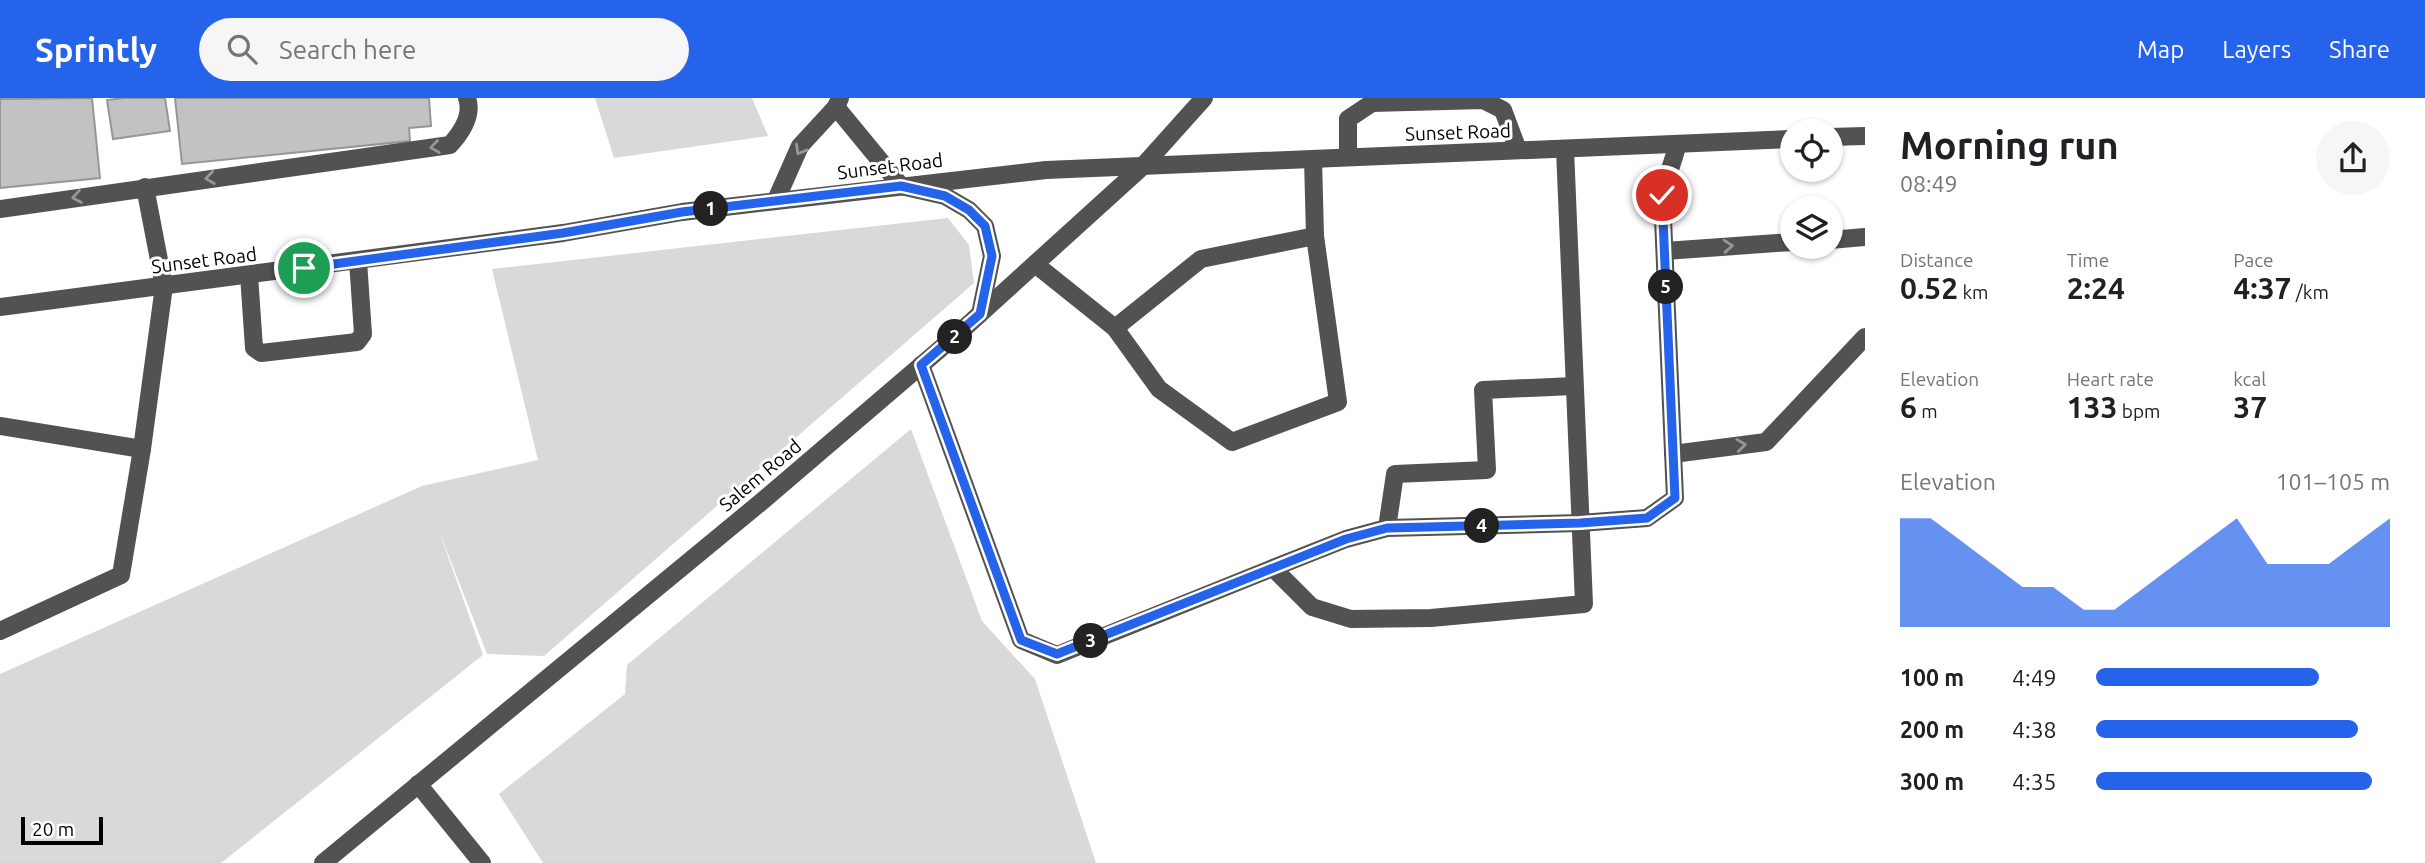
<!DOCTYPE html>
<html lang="en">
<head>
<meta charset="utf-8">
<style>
	body { margin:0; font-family:Ubuntu,sans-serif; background:#f6f6f6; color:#202124; height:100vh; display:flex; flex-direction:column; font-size:26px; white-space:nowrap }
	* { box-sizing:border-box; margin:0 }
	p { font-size:23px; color:#757577 }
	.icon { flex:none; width:38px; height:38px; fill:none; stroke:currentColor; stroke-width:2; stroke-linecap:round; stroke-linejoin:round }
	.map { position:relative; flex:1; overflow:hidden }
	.panel { display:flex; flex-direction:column; background:#fff; width:560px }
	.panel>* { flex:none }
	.tools { position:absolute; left:1780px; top:21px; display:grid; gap:14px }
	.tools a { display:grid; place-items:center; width:63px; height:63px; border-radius:50%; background:#fff; box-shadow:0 2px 5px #0004; font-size:35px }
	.scale { position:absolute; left:21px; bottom:18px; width:82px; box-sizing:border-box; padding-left:7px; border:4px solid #000; border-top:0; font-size:19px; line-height:24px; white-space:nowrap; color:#000; -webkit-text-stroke:5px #fff; paint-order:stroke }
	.pin { position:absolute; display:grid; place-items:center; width:60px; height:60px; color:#fff; margin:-30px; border:4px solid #fff; border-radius:50%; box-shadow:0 2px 7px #0007 }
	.km { position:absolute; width:35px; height:35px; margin:-18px; border-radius:50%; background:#222; color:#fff; font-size:19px; line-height:35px; text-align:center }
	.round { display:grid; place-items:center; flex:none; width:74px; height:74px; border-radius:37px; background:#f6f6f6 }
	.headline { display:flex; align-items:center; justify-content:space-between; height:119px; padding:0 35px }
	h1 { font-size:38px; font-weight:600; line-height:52px }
	.figures { display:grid; grid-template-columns:repeat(3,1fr); gap:10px; height:119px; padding:7px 35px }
	.figures div { display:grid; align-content:center }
	.figures b { font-size:30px; font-weight:600 }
	.figures small { font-size:19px; font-weight:400 }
	.figures p { font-size:19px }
	.chart { height:196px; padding:14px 35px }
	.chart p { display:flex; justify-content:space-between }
	.chart svg { width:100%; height:126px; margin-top:7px; fill:#2563eb; opacity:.7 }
	ul { padding:0 35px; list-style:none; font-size:23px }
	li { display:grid; grid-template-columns:112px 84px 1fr; align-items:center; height:52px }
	li i { height:18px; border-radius:9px; background:#2563eb }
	header { display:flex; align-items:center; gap:42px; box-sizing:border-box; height:98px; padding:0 35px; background:#2563eb; color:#fff }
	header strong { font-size:33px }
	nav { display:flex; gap:38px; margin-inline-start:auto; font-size:24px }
	.search { width:490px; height:63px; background:#f6f6f6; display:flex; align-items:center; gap:18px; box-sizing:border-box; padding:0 24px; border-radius:38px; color:#757577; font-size:26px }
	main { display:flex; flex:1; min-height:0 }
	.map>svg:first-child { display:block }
</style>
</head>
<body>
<header>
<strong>Sprintly</strong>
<div class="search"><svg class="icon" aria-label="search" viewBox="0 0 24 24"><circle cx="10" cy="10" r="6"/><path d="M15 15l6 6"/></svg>Search here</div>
<nav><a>Map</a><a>Layers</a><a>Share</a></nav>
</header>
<main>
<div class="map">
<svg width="1865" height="765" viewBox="0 0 1865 765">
	<rect width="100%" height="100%" fill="#fff"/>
	<g fill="#d9d9d9">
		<path d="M595,0H752L768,38L614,60Z"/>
		<path d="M948,120L969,147L974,185L544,558L487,556L438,430L483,557L221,765H0V576L422,388L538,362L492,171Z"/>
		<path d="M911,331L982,523L1035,581L1096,765H543L499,696L625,596L627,567Z"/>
	</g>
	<g fill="#c2c2c2" stroke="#969696" stroke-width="2">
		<path d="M92,0L100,80L0,90V1Z"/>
		<path d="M124,0H165L170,33L113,41L107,2Z"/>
		<path d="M175,0H429L431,28L409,30L410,43L182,66Z"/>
	</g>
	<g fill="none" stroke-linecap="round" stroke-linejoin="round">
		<g stroke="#525252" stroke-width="18">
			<path d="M836,9L901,88L945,98L969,112L985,128L992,158L980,216"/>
			<path d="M1830,39L1865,38"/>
			<path d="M1348,59V21L1372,5L1483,2L1503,12L1518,52"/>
			<path d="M776,102L800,48L836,9L840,0"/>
			<path d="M0,111L450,47C461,35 473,17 467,0"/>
			<path d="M1830,142L1865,139"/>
			<path d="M1665,153L1792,144"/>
			<path d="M1035,166L1115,230L1159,291L1232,344L1338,304L1315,138L1313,61"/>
			<path d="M249,177L254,250L261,255L357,244L363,236L358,163"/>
			<path d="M0,209L563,135L682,114L1046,72L1792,41"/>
			<path d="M1115,230L1201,161L1315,138"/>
			<path d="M921,267L1021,542L1057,557L1273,470L1312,509L1351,521L1431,520L1584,506L1565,51"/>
			<path d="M0,328L142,351"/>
			<path d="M1673,356L1766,344L1865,239"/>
			<path d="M1387,430L1580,425L1647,420L1675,400L1662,97L1678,46"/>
			<path d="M1273,470L1346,441L1387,430L1395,376L1487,372L1483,292L1574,288"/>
			<path d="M0,533L121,477L142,351L164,188L145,89"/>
			<path d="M418,686L482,765"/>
			<path d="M323,765L760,405L960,234L1143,68L1204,0"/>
		</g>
	</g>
	<defs><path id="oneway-chevron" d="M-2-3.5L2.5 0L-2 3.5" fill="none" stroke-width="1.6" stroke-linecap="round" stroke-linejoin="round" transform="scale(1.75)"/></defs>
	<g stroke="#979797">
		<use href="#oneway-chevron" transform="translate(435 49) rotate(172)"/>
		<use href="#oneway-chevron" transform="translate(800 52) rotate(120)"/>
		<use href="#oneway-chevron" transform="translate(210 80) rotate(172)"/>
		<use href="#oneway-chevron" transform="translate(77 99) rotate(171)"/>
		<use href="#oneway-chevron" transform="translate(1728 148) rotate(-4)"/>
		<use href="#oneway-chevron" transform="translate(1741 347) rotate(-7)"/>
	</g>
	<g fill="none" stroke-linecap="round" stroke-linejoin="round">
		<defs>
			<path id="route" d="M304,170L563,135L682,114L901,88L945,98L969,112L985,128L992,158L980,216L921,267L1021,542L1057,556L1346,441L1387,430L1580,425L1647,420L1675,400L1662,97"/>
		</defs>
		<use href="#route" stroke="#fff" stroke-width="14"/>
		<use href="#route" stroke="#2563eb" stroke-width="9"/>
	</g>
	<g text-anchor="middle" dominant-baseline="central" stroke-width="6" stroke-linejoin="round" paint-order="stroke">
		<g font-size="19" fill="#000" stroke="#fff">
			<text transform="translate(1458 34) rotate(-2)">Sunset Road</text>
			<text transform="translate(890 68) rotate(-7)">Sunset Road</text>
			<text transform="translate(204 162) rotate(-7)">Sunset Road</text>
			<text transform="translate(760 377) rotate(-40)">Salem Road</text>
		</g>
	</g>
</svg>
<div class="tools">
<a><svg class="icon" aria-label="locate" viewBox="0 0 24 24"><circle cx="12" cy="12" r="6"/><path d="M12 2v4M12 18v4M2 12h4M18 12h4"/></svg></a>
<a><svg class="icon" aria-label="layers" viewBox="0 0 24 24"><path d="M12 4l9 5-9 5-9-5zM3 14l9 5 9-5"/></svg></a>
</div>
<div class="scale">20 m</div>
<div class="pin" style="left:304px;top:170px;background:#1e9e55"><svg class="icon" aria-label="arrive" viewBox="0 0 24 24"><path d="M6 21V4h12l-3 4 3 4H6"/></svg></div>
<div class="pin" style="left:1662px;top:97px;background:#d93025"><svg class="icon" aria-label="check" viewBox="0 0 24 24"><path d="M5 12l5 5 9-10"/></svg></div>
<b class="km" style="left:711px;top:111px">1</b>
<b class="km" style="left:955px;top:239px">2</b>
<b class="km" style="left:1091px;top:543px">3</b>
<b class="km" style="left:1482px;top:428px">4</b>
<b class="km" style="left:1666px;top:189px">5</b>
</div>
<section class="panel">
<div class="headline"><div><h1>Morning run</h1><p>08:49</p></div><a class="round"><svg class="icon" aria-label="share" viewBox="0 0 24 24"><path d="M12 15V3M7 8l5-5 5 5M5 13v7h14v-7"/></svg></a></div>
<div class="figures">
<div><p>Distance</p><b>0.52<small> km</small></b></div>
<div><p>Time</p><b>2:24</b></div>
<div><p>Pace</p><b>4:37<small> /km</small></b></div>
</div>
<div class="figures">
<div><p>Elevation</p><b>6<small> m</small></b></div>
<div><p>Heart rate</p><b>133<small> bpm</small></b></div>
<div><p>kcal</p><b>37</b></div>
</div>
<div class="chart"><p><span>Elevation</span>101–105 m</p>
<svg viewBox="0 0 160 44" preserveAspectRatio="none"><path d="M0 44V6L10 6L20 14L30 22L40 30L50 30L60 38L70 38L80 30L90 22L100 14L110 6L120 22L130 22L140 22L150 14L160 6V44z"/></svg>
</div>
<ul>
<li><b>100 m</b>4:49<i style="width:76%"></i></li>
<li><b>200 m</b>4:38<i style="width:89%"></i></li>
<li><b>300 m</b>4:35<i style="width:94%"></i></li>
</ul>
</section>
</main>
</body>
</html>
